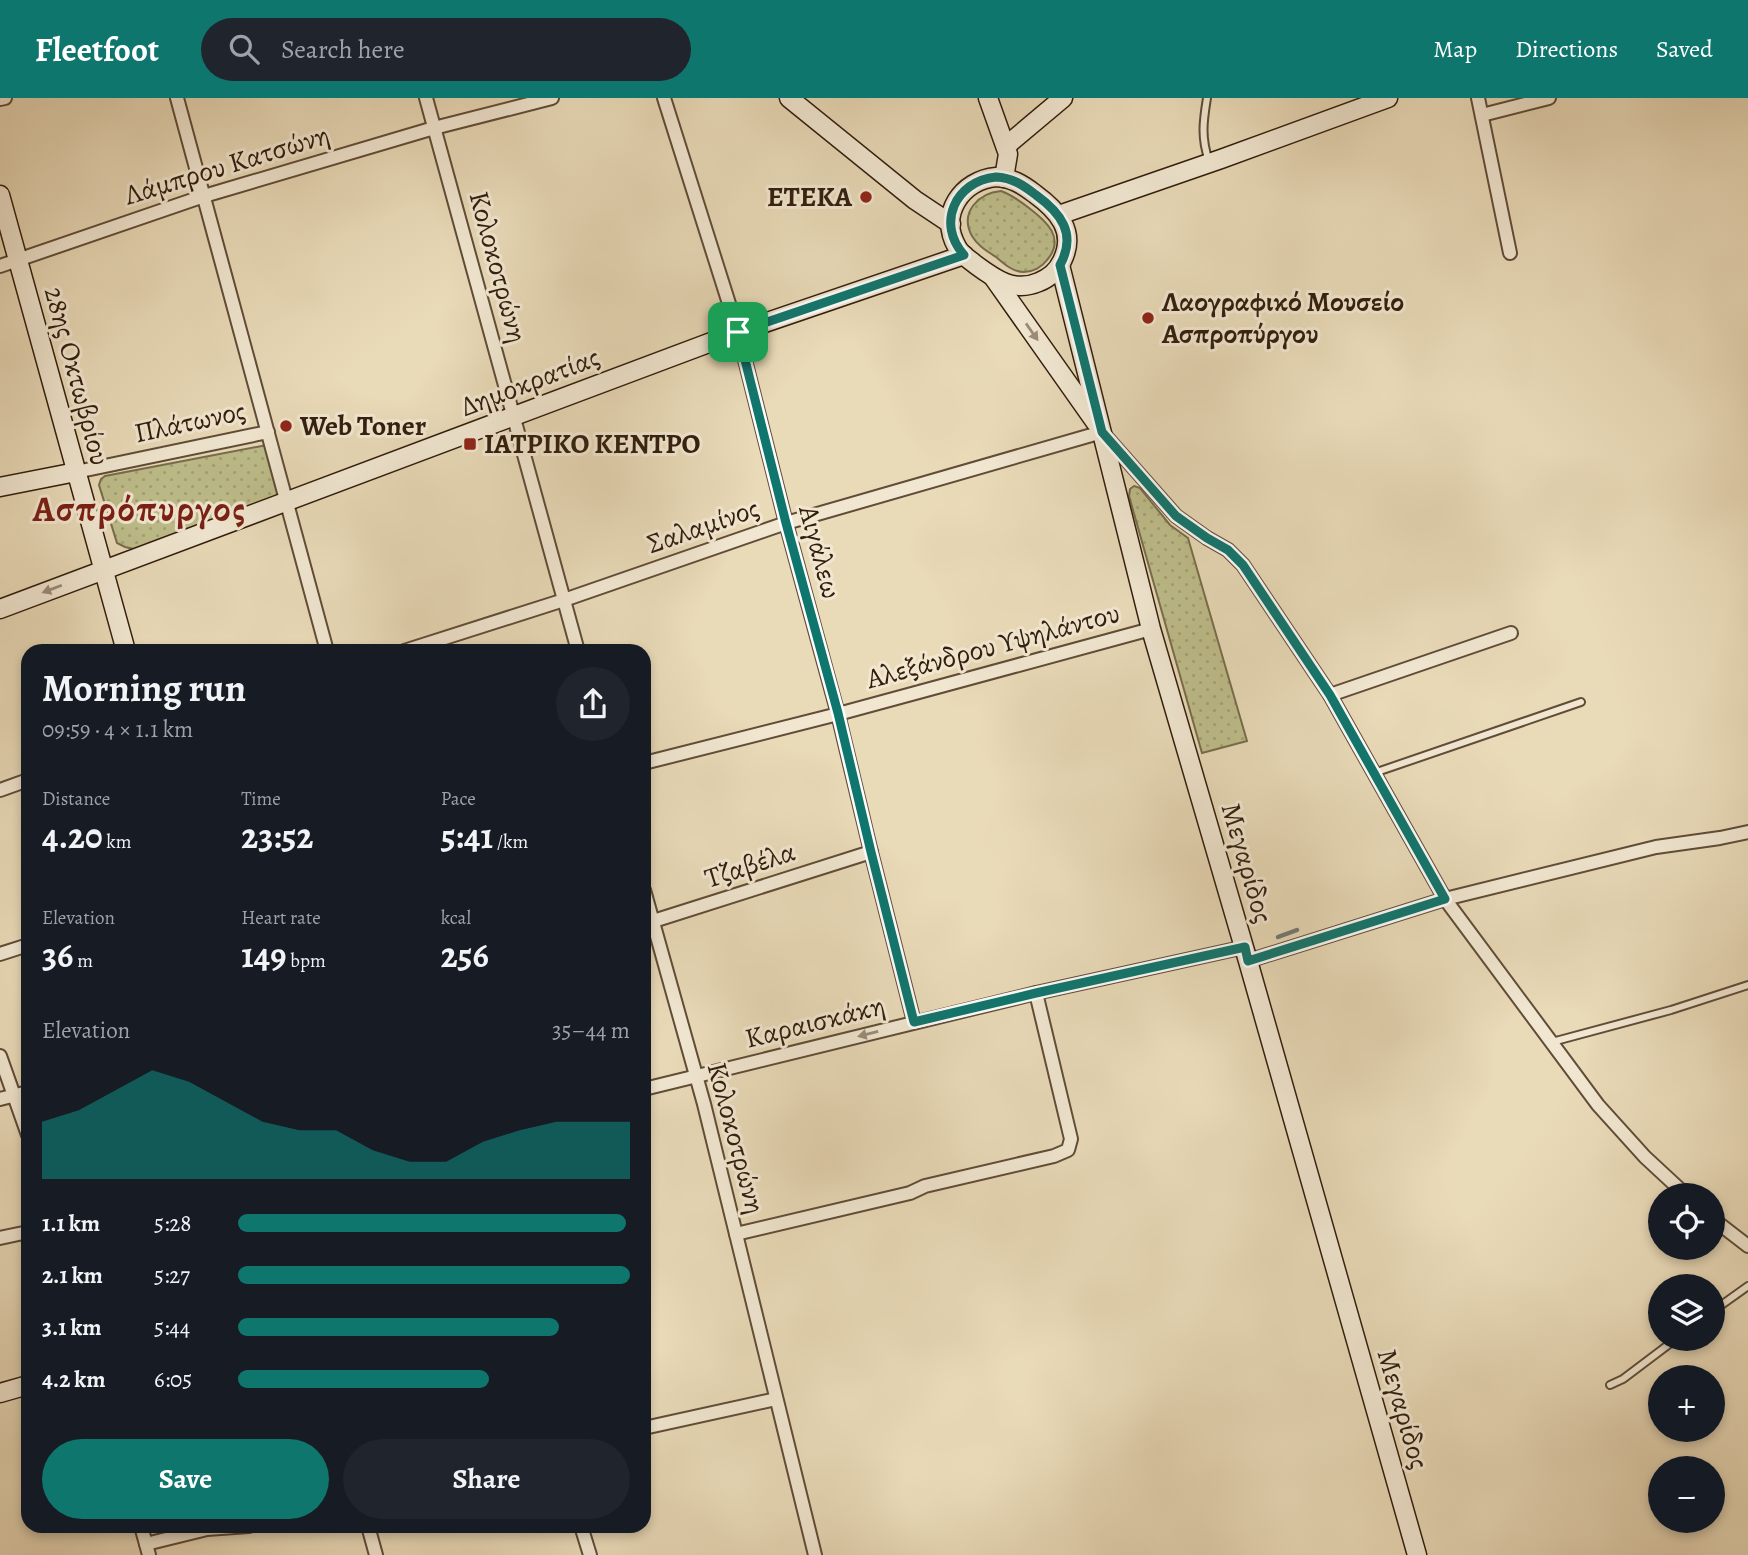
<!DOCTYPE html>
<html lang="en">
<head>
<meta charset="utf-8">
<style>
	body { margin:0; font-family:Alegreya,serif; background:#20242c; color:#f1f3f6; height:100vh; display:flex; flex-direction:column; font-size:26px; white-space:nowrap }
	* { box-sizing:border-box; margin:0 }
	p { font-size:23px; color:#9ea1a6 }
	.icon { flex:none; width:38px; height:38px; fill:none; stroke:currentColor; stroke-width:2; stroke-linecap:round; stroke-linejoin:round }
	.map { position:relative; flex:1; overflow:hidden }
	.drawer { position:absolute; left:21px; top:546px; width:630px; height:889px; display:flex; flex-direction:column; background:#171b24; border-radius:21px; box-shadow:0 4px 10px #0003 }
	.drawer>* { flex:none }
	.tools { position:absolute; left:1648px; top:1085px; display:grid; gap:14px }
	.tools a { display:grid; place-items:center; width:77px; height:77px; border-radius:50%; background:#171b24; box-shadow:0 4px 10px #0003; font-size:35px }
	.pin { position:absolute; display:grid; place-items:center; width:60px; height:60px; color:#fff; margin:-30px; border-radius:14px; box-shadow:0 4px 10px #0006 }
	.round { display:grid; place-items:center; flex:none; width:74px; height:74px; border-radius:37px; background:#20242c }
	.summary { display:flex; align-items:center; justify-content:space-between; height:119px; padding:0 21px }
	h1 { font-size:38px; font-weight:700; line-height:52px }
	.figures { display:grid; grid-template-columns:repeat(3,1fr); gap:10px; height:119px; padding:7px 21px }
	.figures div { display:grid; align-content:center }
	.figures b { font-size:35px; font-weight:700 }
	.figures small { font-size:19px; font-weight:400 }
	.figures p { font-size:19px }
	.chart { height:196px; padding:14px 21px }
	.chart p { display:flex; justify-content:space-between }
	.chart svg { width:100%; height:126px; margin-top:7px; fill:#0f766e; opacity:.7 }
	.primary-button { display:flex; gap:14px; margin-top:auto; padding:14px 21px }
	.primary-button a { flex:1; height:80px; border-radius:42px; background:#0f766e; color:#fff; font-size:28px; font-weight:700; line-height:80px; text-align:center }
	.primary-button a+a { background:#20242c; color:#f1f3f6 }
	ul { padding:0 21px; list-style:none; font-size:23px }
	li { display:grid; grid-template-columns:112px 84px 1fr; align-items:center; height:52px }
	li i { height:18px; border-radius:9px; background:#0f766e }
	header { display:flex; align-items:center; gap:42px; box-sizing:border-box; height:98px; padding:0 35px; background:#0f766e; color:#fff }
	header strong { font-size:33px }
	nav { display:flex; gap:38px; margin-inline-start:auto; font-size:24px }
	.search { width:490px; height:63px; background:#20242c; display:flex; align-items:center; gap:18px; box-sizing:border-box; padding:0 24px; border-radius:38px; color:#9ea1a6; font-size:26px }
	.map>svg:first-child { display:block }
</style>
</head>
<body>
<header>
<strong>Fleetfoot</strong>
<div class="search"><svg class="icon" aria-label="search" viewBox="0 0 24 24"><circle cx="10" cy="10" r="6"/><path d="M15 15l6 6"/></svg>Search here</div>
<nav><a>Map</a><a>Directions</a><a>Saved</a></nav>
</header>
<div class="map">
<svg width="1748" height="1457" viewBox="0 0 1748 1457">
	<defs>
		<pattern id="grass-dots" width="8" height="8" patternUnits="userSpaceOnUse" patternTransform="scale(1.75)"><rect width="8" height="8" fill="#bdbd8a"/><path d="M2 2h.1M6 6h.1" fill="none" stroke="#a3a276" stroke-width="1.8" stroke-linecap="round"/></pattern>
	</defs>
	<rect width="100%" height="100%" fill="#e9dab8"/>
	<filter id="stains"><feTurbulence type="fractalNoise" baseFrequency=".00286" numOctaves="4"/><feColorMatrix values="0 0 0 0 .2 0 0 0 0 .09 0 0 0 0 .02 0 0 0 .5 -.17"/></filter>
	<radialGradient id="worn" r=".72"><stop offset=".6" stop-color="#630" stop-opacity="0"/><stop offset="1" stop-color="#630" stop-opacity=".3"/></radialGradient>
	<g fill="url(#grass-dots)" stroke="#786d4c" stroke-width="2">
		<path d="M1001,93C1012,97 1020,103 1029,110C1046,123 1066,140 1047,162C1042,169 1033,174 1024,174C1013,174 1004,166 996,159C987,153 977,147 972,138C959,114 979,95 1001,93Z"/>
		<path d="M272,346L288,400L138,452L125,449L117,445L99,387L101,381L105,378Z"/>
		<path d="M1134,388L1140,390L1170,427L1188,440L1247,643L1202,655L1129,398L1130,391Z"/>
	</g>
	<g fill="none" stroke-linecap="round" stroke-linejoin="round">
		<path stroke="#737975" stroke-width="4.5" d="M1278,839L1297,832"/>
		<defs>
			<g id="lane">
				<path d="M1207,0C1203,24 1201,40 1209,63"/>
				<path d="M1374,675L1581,604"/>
				<path d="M1552,944L1671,912L1748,887"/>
				<path d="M1713,1213L1748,1188"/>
				<path d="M1610,1287L1623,1281L1676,1241"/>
			</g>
			<g id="street">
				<path d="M177,0L327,553"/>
				<path d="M426,0L578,553"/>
				<path d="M664,0L738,234L786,425L838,616L871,754L914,924"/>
				<path d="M1478,0L1510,155"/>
				<path d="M0,1L5,0"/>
				<path d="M1482,17L1549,0"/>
				<path d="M0,168L204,98L434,30L552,0"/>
				<path d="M76,374L268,334"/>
				<path d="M404,553L564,502L786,425L1102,334L1176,418L1207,440L1228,452L1243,467L1330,597L1445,801L1598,1007L1645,1059L1686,1097"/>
				<path d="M1330,597L1511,535"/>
				<path d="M644,665L838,616L1151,531"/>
				<path d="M0,692L28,682"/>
				<path d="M644,792L704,1006L815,1457"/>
				<path d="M644,826L871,754"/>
				<path d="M0,856L28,847"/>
				<path d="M1248,863L1445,801L1656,749L1720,740L1748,734"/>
				<path d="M0,958L28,1037"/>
				<path d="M644,991L1036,895L1245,849"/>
				<path d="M0,1001L28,994"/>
				<path d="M1713,1121L1748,1148"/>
				<path d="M736,1136L910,1095L925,1088L1054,1058L1068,1052L1071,1041L1036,895"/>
				<path d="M0,1140L28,1134"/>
				<path d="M644,1330L776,1301"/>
				<path d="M141,1428L149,1457"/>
				<path d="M368,1428L376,1457"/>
				<path d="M581,1428L590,1457"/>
				<path d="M146,1446L207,1431L249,1428"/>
			</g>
			<g id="secondary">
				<path d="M789,0L915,102L951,126"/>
				<path d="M988,0L1008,56L1004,80"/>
				<path d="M1006,48L1063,0"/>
				<path d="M996,79C1012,80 1022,86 1035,96C1057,112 1077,133 1062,163C1058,172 1049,180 1039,184C1014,195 995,181 976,167C969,161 961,157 957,149C938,116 962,82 996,79Z"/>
				<path d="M0,97L126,553"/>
				<path d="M1059,117L1221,61L1388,0"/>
				<path d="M1060,167L1151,531L1248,863L1417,1457"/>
				<path d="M993,179L1096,325"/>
				<path d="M0,389L76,374"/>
				<path d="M0,511L738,234L964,157"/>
				<path d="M0,1295L28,1287"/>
			</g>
		</defs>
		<use href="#lane" stroke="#604c38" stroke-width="10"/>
		<use href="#street" stroke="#604c38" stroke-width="16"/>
		<use href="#secondary" stroke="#321d0d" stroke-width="21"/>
		<use href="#lane" stroke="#f1e7d1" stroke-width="6"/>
		<use href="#street" stroke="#f1e7d1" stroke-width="12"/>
		<use href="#secondary" stroke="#f1e7d1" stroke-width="18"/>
	</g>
	<defs><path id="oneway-solid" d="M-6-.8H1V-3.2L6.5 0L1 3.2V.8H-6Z" transform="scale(1.75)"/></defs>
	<g fill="#9b8c79">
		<use href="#oneway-solid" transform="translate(1032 234) rotate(55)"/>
		<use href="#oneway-solid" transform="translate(52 491) rotate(159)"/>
		<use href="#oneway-solid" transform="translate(868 936) rotate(166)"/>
	</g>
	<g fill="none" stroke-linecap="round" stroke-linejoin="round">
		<defs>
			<path id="route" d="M996,79C1013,80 1023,87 1036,97C1061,115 1077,136 1060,167L1102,334L1176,418L1207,440L1228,452L1243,467L1330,597L1445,801L1248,863L1245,849L1036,895L914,924L871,754L838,615L786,425L738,234L964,157C936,126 955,83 996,79Z"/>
		</defs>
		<use href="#route" stroke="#fff" stroke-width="14"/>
		<use href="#route" stroke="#0f766e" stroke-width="9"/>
	</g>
	<g fill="#8f2418" stroke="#f1e7d1" stroke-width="2.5">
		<circle cx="866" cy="99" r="7"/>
		<circle cx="1148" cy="220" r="7"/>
		<circle cx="286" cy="328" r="7"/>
		<rect x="463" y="339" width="14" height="14" rx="3.5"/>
	</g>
	<g text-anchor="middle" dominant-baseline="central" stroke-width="6" stroke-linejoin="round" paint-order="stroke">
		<g font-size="28" fill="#321d0d" stroke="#f1e7d1">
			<text transform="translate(227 67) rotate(-17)">Λάμπρου Κατσώνη</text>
			<text transform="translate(498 169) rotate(75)">Κολοκοτρώνη</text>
			<text transform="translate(77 278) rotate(75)">28ης Οκτωβρίου</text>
			<text transform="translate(530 284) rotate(-21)">Δημοκρατίας</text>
			<text transform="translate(190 324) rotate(-12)">Πλάτωνος</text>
			<text transform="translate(703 428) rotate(-19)">Σαλαμίνος</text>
			<text transform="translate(820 454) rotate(75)">Αιγάλεω</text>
			<text transform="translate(993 548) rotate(-15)">Αλεξάνδρου Υψηλάντου</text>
			<text transform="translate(1247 765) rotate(74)">Μεγαρίδος</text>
			<text transform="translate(750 767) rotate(-18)">Τζαβέλα</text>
			<text transform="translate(815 924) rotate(-14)">Καραισκάκη</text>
			<text transform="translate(736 1040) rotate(75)">Κολοκοτρώνη</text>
			<text transform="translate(1403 1311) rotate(74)">Μεγαρίδος</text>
		</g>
		<g font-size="28" font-weight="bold" fill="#321d0d" stroke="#f1e7d1" text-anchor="start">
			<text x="852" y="99" text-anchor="end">ΕΤΕΚΑ</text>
			<text x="1162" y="204">Λαογραφικό Μουσείο<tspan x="1162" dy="32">Ασπροπύργου</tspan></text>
			<text x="300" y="328">Web Toner</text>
			<text x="484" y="346">ΙΑΤΡΙΚΟ ΚΕΝΤΡΟ</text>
		</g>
		<g font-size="35" font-weight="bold" letter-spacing="2" fill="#7a1f14" stroke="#f1e7d1">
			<text x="140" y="411">Ασπρόπυργος</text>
		</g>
	</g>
	<rect width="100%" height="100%" filter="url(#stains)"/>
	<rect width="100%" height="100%" fill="url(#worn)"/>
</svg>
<div class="tools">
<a><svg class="icon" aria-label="locate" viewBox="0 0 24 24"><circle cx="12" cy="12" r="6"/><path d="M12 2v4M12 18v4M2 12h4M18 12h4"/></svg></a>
<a><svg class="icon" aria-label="layers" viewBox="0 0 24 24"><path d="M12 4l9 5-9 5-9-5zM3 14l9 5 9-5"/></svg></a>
<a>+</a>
<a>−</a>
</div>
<div class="pin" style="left:738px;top:234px;background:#1e9e55"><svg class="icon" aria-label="arrive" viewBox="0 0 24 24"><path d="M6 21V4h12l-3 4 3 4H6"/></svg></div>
<section class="drawer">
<div class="summary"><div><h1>Morning run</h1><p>09:59 · 4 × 1.1 km</p></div><a class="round"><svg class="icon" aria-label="share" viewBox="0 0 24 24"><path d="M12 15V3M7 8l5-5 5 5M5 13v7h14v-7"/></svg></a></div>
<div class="figures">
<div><p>Distance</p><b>4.20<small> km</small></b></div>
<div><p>Time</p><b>23:52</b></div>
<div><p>Pace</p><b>5:41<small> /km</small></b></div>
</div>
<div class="figures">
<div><p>Elevation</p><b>36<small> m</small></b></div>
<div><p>Heart rate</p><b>149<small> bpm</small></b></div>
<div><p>kcal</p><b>256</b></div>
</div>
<div class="chart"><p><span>Elevation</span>35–44 m</p>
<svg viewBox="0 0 160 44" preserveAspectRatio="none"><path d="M0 44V24L10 20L20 13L30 6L40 10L50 17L60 24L70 27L80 27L90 34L100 38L110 38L120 31L130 27L140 24L150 24L160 24V44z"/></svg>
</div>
<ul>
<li><b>1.1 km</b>5:28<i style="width:99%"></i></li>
<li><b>2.1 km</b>5:27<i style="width:100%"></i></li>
<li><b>3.1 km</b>5:44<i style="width:82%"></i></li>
<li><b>4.2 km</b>6:05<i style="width:64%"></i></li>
</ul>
<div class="primary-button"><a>Save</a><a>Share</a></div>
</section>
</div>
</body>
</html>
